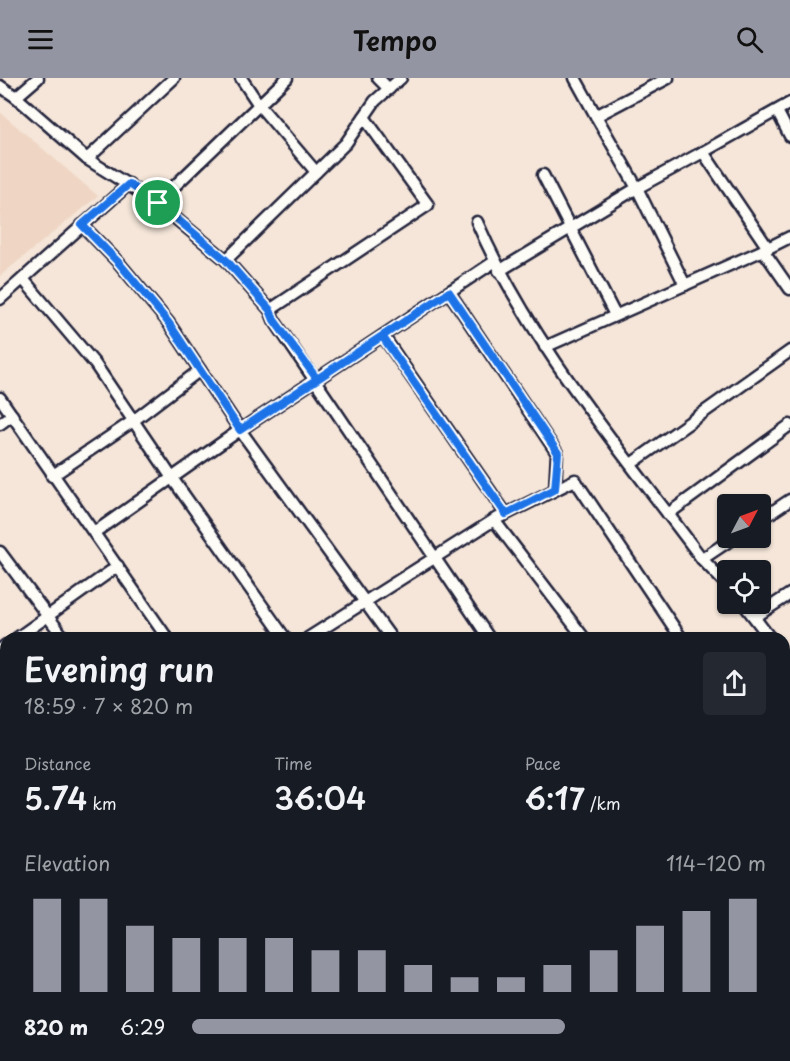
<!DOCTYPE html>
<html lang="en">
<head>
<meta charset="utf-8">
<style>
	body { margin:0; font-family:"Playpen Sans",sans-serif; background:#242831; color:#f1f3f6; height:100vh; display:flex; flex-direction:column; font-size:22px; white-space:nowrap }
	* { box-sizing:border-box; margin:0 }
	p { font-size:20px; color:#9ea1a6 }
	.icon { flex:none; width:33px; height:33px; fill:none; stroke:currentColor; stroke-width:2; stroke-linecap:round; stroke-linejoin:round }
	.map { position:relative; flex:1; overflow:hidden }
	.drawer { position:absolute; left:0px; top:554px; width:790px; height:430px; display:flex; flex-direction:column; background:#171b24; border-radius:18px 18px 0 0; box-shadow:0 2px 4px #0004 }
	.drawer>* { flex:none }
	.needle { width:39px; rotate:49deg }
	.fabs { position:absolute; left:717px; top:416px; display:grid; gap:12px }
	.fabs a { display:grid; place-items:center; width:54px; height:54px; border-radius:6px; background:#171b24; box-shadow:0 2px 4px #0004; font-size:30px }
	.pin { position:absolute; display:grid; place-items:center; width:51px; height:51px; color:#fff; margin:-26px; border:3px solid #fff; border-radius:50%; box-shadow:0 2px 6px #0007 }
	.round { display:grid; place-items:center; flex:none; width:63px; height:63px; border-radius:6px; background:#242831 }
	.summary { display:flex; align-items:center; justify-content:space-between; height:102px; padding:0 24px }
	h1 { font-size:33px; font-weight:600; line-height:45px }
	.figures { display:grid; grid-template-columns:repeat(3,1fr); gap:9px; height:102px; padding:6px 24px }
	.figures div { display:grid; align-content:center }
	.figures b { font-size:30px; font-weight:600 }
	.figures small { font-size:16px; font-weight:400 }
	.figures p { font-size:16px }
	.chart { height:168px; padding:12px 24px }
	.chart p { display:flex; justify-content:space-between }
	.chart svg { width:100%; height:108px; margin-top:6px; stroke:#9495a2; stroke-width:6 }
	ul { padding:0 24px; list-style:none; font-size:20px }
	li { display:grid; grid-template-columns:96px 72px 1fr; align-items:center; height:45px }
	li i { height:15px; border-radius:8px; background:#9495a2 }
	header { display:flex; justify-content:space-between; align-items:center; height:78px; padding:0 24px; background:#9495a2; color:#111; font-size:27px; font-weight:600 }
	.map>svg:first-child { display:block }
</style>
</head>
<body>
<header><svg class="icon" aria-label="menu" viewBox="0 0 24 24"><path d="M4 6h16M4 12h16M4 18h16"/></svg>Tempo<svg class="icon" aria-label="search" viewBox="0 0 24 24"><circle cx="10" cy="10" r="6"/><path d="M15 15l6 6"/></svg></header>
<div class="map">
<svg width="790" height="983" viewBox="0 0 790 983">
	<rect width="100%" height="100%" fill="#f5e6d9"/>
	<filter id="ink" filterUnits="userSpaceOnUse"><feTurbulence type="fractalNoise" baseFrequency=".0167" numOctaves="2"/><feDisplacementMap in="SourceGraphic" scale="12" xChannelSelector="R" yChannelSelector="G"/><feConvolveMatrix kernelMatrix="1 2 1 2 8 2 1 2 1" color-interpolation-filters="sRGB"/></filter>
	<g filter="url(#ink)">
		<path fill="#efd6c4" d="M0,34L98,118L0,198Z"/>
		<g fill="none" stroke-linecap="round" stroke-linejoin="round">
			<defs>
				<g id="street">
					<path d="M241,0L259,27L287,0"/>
					<path d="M378,0L389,11"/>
					<path d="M575,0L596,38"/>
					<path d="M0,8L16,19L38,0"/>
					<path d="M16,19L87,81L157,125L226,182L270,232L274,242L489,560"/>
					<path d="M777,33L790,58"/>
					<path d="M87,81L174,0"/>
					<path d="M543,97L615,237"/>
					<path d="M157,125L259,27L316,94"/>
					<path d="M477,144C531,268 622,373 702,481L728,508"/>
					<path d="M82,147L119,185L168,244L240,352L391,560"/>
					<path d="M768,170L790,159"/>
					<path d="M763,172L790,211"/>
					<path d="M226,182L346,65L375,23L401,0"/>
					<path d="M499,193L637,110L596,38L668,0"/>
					<path d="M23,201L95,286L172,400L285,560"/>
					<path d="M685,207L637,110L703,74"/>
					<path d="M449,214L557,375L555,411"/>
					<path d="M0,221L129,106"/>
					<path d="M270,232L428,127L364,39"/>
					<path d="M383,258L506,436"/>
					<path d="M545,269L768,170L703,74L790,25"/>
					<path d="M0,320L167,560"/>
					<path d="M0,346L12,337"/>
					<path d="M631,386L790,273"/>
					<path d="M52,398L133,343L200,292"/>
					<path d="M668,436L790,347"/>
					<path d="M760,442L790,422"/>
					<path d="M95,454L240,352L494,184"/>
					<path d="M0,474L64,560"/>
					<path d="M702,481L735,459"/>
					<path d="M743,525L770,560"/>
					<path d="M755,539L790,516"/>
					<path d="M17,560L118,488"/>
					<path d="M308,560L494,442"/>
					<path d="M584,560L494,442L575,402L681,560"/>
					<path d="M0,572L6,567"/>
					<path d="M784,581L790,589"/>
					<path d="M784,650L790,647"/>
					<path d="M0,739L6,747"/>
					<path d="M784,762L790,772"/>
					<path d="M784,843L790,841"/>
					<path d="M0,855L6,851"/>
					<path d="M784,933L790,930"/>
					<path d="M368,978L372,983"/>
					<path d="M546,978L549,983"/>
					<path d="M704,978L707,983"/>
					<path d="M0,981L6,976"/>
					<path d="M132,983L139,978"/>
					<path d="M307,983L314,978"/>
					<path d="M497,983L504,978"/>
					<path d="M666,983L672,978"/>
				</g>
				<g id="secondary">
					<path d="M0,889L6,898"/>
					<path d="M0,912L6,920"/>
					<path d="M47,978L50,983"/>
					<path d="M62,978L65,983"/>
				</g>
			</defs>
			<use href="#street" stroke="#22223b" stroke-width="15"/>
			<use href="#secondary" stroke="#22223b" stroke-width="20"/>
			<use href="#street" stroke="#fdfcf7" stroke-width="10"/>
			<use href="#secondary" stroke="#fdfcf7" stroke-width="15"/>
		</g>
	</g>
	<g fill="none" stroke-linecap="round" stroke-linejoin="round" filter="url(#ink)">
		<defs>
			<path id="route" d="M158,125L226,182L270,232L274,242L317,301L382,258L506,436L555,411L558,375L449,214C379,260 309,306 240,352L168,244L119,185L82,147L129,106L158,125"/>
		</defs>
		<use href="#route" stroke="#fff" stroke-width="12"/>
		<use href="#route" stroke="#1a73e8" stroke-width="8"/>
	</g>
</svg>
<div class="fabs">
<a><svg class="needle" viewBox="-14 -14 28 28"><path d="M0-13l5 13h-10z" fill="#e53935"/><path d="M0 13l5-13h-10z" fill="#9ea1a6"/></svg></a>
<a><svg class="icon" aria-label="locate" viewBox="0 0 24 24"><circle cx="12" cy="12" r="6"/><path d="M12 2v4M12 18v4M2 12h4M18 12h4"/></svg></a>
</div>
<div class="pin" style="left:158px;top:125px;background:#1e9e55"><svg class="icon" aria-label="arrive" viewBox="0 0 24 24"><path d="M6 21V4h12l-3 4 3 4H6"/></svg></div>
<section class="drawer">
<div class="summary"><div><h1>Evening run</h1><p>18:59 · 7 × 820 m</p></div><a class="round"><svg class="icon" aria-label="share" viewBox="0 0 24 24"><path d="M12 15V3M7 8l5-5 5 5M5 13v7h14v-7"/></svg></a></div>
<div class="figures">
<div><p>Distance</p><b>5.74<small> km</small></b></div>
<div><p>Time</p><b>36:04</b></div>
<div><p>Pace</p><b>6:17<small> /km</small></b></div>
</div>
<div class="chart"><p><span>Elevation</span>114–120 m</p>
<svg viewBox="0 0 160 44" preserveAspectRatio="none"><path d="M5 44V6M15 44V6M25 44V17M35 44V22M45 44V22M55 44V22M65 44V27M75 44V27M85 44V33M95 44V38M105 44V38M115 44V33M125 44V27M135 44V17M145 44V11M155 44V6"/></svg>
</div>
<ul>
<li><b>820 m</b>6:29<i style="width:65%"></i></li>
</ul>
</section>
</div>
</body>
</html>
